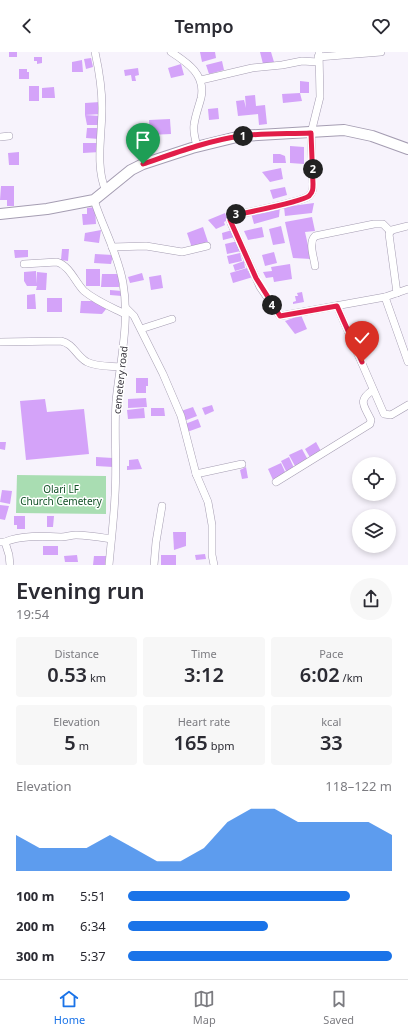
<!DOCTYPE html>
<html lang="en">
<head>
<meta charset="utf-8">
<style>
	body { margin:0; font-family:"Noto Sans",sans-serif; background:#f7f7f7; color:#2b2b33; height:100vh; display:flex; flex-direction:column; font-size:15px; white-space:nowrap }
	* { box-sizing:border-box; margin:0 }
	p { font-size:13px; color:#7c7c81 }
	.icon { flex:none; width:22px; height:22px; fill:none; stroke:currentColor; stroke-width:2; stroke-linecap:round; stroke-linejoin:round }
	.map { position:relative; height:513px; overflow:hidden }
	.details { display:flex; flex-direction:column; background:#fff; flex:1 }
	.details>* { flex:none }
	.controls { position:absolute; left:352px; top:405px; display:grid; gap:8px }
	.controls a { display:grid; place-items:center; width:44px; height:44px; border-radius:50%; background:#fff; box-shadow:0 2px 6px #0003; font-size:20px }
	.pin { position:absolute; display:grid; place-items:center; width:34px; height:34px; color:#fff; margin:-41px -17px; border-radius:50% 50% 50% 0; rotate:-45deg; box-shadow:0 0 4px #0007 }
	.pin .icon { rotate:45deg }
	.km { position:absolute; width:20px; height:20px; margin:-10px; border-radius:50%; background:#222; color:#fff; font-size:11px; line-height:20px; text-align:center }
	.round { display:grid; place-items:center; flex:none; width:42px; height:42px; border-radius:21px; background:#f7f7f7 }
	.head { display:flex; align-items:center; justify-content:space-between; height:68px; padding:0 16px }
	h1 { font-size:22px; font-weight:600; line-height:30px }
	.stats { display:grid; grid-template-columns:repeat(3,1fr); gap:6px; height:68px; padding:4px 16px }
	.stats div { display:grid; align-content:center; border-radius:4px; background:#f7f7f7; text-align:center }
	.stats b { font-size:20px; font-weight:600 }
	.stats small { font-size:11px; font-weight:400 }
	.stats p { font-size:11px }
	.chart { height:112px; padding:8px 16px }
	.chart p { display:flex; justify-content:space-between }
	.chart svg { width:100%; height:72px; margin-top:4px; fill:#1a73e8; opacity:.7 }
	ul { padding:0 16px; list-style:none; font-size:13px }
	li { display:grid; grid-template-columns:64px 48px 1fr; align-items:center; height:30px }
	li i { height:10px; border-radius:5px; background:#1a73e8 }
	header { display:flex; justify-content:space-between; align-items:center; height:52px; padding:0 16px; background:#fff; font-size:18px; font-weight:600 }
	.menu { display:flex; justify-content:space-around; align-items:center; height:56px; border-top:1px solid #e1e1e2; background:#fff; font-size:11px; color:#7c7c81 }
	.menu a { display:grid; justify-items:center; gap:2px }
	.menu .selected { color:#1a73e8 }
	.map>svg:first-child { display:block }
</style>
</head>
<body>
<header><svg class="icon" aria-label="back" viewBox="0 0 24 24"><path d="M15 5l-7 7 7 7"/></svg>Tempo<svg class="icon" aria-label="heart" viewBox="0 0 24 24"><path d="M12 20l-8-8c-3-5 5-10 8-4 3-6 11-1 8 4z"/></svg></header>
<div class="map">
<svg width="408" height="513" viewBox="0 0 408 513">
	<rect width="100%" height="100%" fill="#f7f3fc"/>
	<path fill="#a9ddb2" d="M17,423L106,424V462L16,461Z"/>
	<g fill="#d4a3f9">
		<rect x="9" y="0" width="8" height="5"/>
		<path d="M200,0H215L216,6L202,10Z"/>
		<path d="M260,0H271L274,10L263,12Z"/>
		<path d="M34,5H42V11L37,12V9H34Z"/>
		<path d="M91,6L93,15L86,17L84,7Z"/>
		<path d="M82,8L83,20H72V10Z"/>
		<path d="M222,9L224,18L209,22L206,13Z"/>
		<path d="M181,12L184,23L171,26L168,16Z"/>
		<path d="M138,16L139,23L135,24L136,29H132L131,23L125,24L124,18Z"/>
		<path d="M19,17H27V20H29V27H19Z"/>
		<path d="M300,29L309,30V41H300Z"/>
		<rect x="29" y="34" width="10" height="15"/>
		<path d="M54,35L55,46H42V36Z"/>
		<path d="M300,41L302,49L283,51L282,42Z"/>
		<path d="M255,43L256,54L265,53L267,72L259,73L258,62L238,64L236,49L244,48L246,56L245,44Z"/>
		<path d="M100,50L101,62L85,63V51Z"/>
		<path d="M218,56L219,67L209,68L208,57Z"/>
		<path d="M85,63L100,64V73H87Z"/>
		<path d="M170,67L171,82L150,83L149,68Z"/>
		<path d="M87,76H100L99,87L86,86Z"/>
		<path d="M83,91H100V100L83,101Z"/>
		<path d="M290,94L304,95V112L290,111Z"/>
		<path d="M19,100V113H9L8,101Z"/>
		<path d="M273,102H280L285,104L286,111H273Z"/>
		<path d="M281,116L283,127L270,130L262,120Z"/>
		<path d="M1,134H14V154H7V148H0Z"/>
		<path d="M285,135L287,143L273,147L270,138Z"/>
		<path d="M314,151L312,161L285,164L284,155Z"/>
		<path d="M280,154L279,165L254,172L251,161Z"/>
		<path d="M95,155L96,172L83,173L82,162H87V156Z"/>
		<path d="M225,161L228,168L224,170L225,173L216,177L208,168Z"/>
		<path d="M312,165L315,179L305,180L311,207L293,206L285,170Z"/>
		<path d="M281,174L285,191L273,193L269,177Z"/>
		<path d="M203,175L208,190L192,196L187,181Z"/>
		<path d="M262,175L264,185L248,188L244,179Z"/>
		<path d="M101,178L99,191L84,189L85,181Z"/>
		<path d="M232,178L235,185L223,188L222,181Z"/>
		<path d="M238,189L241,199L227,202L225,192Z"/>
		<path d="M62,197H69L68,209L61,208Z"/>
		<path d="M14,198H28V205L15,206Z"/>
		<path d="M274,200L277,211L265,214L262,203Z"/>
		<path d="M240,201L242,209L229,212L227,204Z"/>
		<path d="M95,202L113,203L111,212L94,211Z"/>
		<path d="M244,209L245,216L235,219L233,213Z"/>
		<path d="M290,212L292,227L274,230L273,225L266,226L263,220L272,219L271,215Z"/>
		<path d="M247,216L248,219L251,218L253,225L233,231L230,221Z"/>
		<rect x="86" y="217" width="14" height="17"/>
		<path d="M36,219L37,232V220L47,221L46,238H36L37,234H27L24,229V220Z"/>
		<path d="M142,221L144,228L130,231L128,225Z"/>
		<path d="M102,222H120L119,235H101Z"/>
		<path d="M161,223L163,236L151,238L149,225Z"/>
		<path d="M110,238L122,239V244L110,243Z"/>
		<path d="M302,240L304,250L293,252V250L296,249L295,244H298L297,241Z"/>
		<path d="M35,242L36,257H27V243Z"/>
		<rect x="47" y="246" width="15" height="14"/>
		<path d="M81,249H94L107,256L102,262L80,261Z"/>
		<path d="M301,263L307,277L295,282L285,269Z"/>
		<path d="M136,326H148V334H146V341H136Z"/>
		<path d="M146,346L147,355L128,356V347Z"/>
		<path d="M45,347L47,360L84,357L89,402L26,408L20,349Z"/>
		<path d="M212,353L214,359L205,363L202,356Z"/>
		<path d="M193,355L197,364L184,369L181,359Z"/>
		<path d="M144,356L145,366L128,367L127,358Z"/>
		<path d="M151,356H164L165,364H151Z"/>
		<path d="M198,367L201,375L187,380L185,372Z"/>
		<path d="M0,390H6L5,398L0,397Z"/>
		<path d="M316,390L322,401L311,407L305,397Z"/>
		<path d="M302,397L308,408L295,414L289,403Z"/>
		<path d="M96,405L113,406V415L96,414Z"/>
		<path d="M289,405L295,418L287,421L281,409Z"/>
		<path d="M138,407L142,417L127,418V414H129V408Z"/>
		<path d="M281,411L286,422L273,428L268,417Z"/>
		<path d="M246,415L248,426L242,427L240,418Z"/>
		<path d="M2,438L12,439L10,452L0,450Z"/>
		<path d="M0,453L9,454L5,468L0,467Z"/>
		<path d="M14,464H25V477H17V473H14Z"/>
		<path d="M47,464H54L53,475H47Z"/>
		<path d="M173,480H186V494L174,498Z"/>
		<rect x="43" y="494" width="15" height="9"/>
		<path d="M205,502L206,507L196,508L195,503Z"/>
		<path d="M77,503L78,510H65L64,504Z"/>
		<rect x="161" y="503" width="15" height="10"/>
		<path d="M94,504H106L105,513H93Z"/>
	</g>
	<g fill="none" stroke-linecap="round" stroke-linejoin="round">
		<defs>
			<g id="street">
				<path d="M95,0C99,18 102,37 102,56C102,82 95,116 106,139"/>
				<path d="M171,0C188,11 206,23 201,46C199,54 195,64 194,73C193,80 195,87 197,94"/>
				<path d="M319,0L320,45L311,81L313,132C313,137 313,140 309,144C301,150 249,160 235,163L232,164L230,168L231,171L260,235L280,264L385,245L408,237"/>
				<path d="M318,5L381,0"/>
				<path d="M201,28L252,16L282,13L302,9L318,10"/>
				<path d="M0,85L9,84"/>
				<path d="M94,148C103,176 118,202 123,231C130,270 120,310 116,349C114,380 117,412 115,443C114,466 111,490 109,513"/>
				<path d="M112,195L146,194L182,200L207,194"/>
				<path d="M24,212L57,210C70,214 75,230 84,239C96,249 111,255 125,262"/>
				<path d="M315,214C314,205 308,191 315,184L374,172H383L390,179"/>
				<path d="M397,241L389,182L392,178L408,174"/>
				<path d="M385,245L408,310"/>
				<path d="M337,254L384,362L391,363L408,353"/>
				<path d="M126,256L134,264L163,322L181,364L196,422L208,450L212,473V503L214,513"/>
				<path d="M141,277L172,267"/>
				<path d="M0,290L61,289C74,292 76,304 87,310C97,315 110,314 121,315"/>
				<path d="M196,422L242,412"/>
				<path d="M276,430L370,372L371,368C364,353 357,349 373,338"/>
				<path d="M1,490H5L9,503L10,513"/>
				<path d="M5,490C20,483 44,484 61,485C66,485 71,483 76,483C88,483 99,485 111,487"/>
				<path d="M154,513L156,490L162,454"/>
			</g>
			<path id="secondary" d="M0,162L47,157L94,148L131,118L143,112L192,96L241,84L344,78L372,84L408,97"/>
		</defs>
		<use href="#street" stroke="#a59db2" stroke-width="8"/>
		<use href="#secondary" stroke="#a59db2" stroke-width="12"/>
		<use href="#street" stroke="#fff" stroke-width="7"/>
		<use href="#secondary" stroke="#fff" stroke-width="10"/>
	</g>
	<g fill="none" stroke-linecap="round" stroke-linejoin="round">
		<defs>
			<path id="route" d="M143,112C175,101 207,89 240,84C264,81 287,82 311,81L313,132C313,137 313,140 309,144C301,150 249,160 235,163L232,164L230,168L256,226L280,264L337,254L362,310"/>
		</defs>
		<use href="#route" stroke="#fff" stroke-width="8"/>
		<use href="#route" stroke="#e11d48" stroke-width="5"/>
	</g>
	<g text-anchor="middle" dominant-baseline="central" stroke-width="3" stroke-linejoin="round" paint-order="stroke">
		<g font-size="10" fill="#35323b" stroke="#fff">
			<text transform="translate(120 328) rotate(-84)">cemetery road</text>
		</g>
		<g font-size="10" fill="#105025" stroke="#fff">
			<text x="61" y="437">Olari LF<tspan x="61" dy="12">Church Cemetery</tspan></text>
		</g>
	</g>
</svg>
<div class="controls">
<a><svg class="icon" aria-label="locate" viewBox="0 0 24 24"><circle cx="12" cy="12" r="6"/><path d="M12 2v4M12 18v4M2 12h4M18 12h4"/></svg></a>
<a><svg class="icon" aria-label="layers" viewBox="0 0 24 24"><path d="M12 4l9 5-9 5-9-5zM3 14l9 5 9-5"/></svg></a>
</div>
<div class="pin" style="left:143px;top:112px;background:#1e9e55"><svg class="icon" aria-label="arrive" viewBox="0 0 24 24"><path d="M6 21V4h12l-3 4 3 4H6"/></svg></div>
<div class="pin" style="left:362px;top:310px;background:#d93025"><svg class="icon" aria-label="check" viewBox="0 0 24 24"><path d="M5 12l5 5 9-10"/></svg></div>
<b class="km" style="left:243px;top:84px">1</b>
<b class="km" style="left:313px;top:117px">2</b>
<b class="km" style="left:236px;top:162px">3</b>
<b class="km" style="left:272px;top:253px">4</b>
</div>
<section class="details">
<div class="head"><div><h1>Evening run</h1><p>19:54</p></div><a class="round"><svg class="icon" aria-label="share" viewBox="0 0 24 24"><path d="M12 15V3M7 8l5-5 5 5M5 13v7h14v-7"/></svg></a></div>
<div class="stats">
<div><p>Distance</p><b>0.53<small> km</small></b></div>
<div><p>Time</p><b>3:12</b></div>
<div><p>Pace</p><b>6:02<small> /km</small></b></div>
</div>
<div class="stats">
<div><p>Elevation</p><b>5<small> m</small></b></div>
<div><p>Heart rate</p><b>165<small> bpm</small></b></div>
<div><p>kcal</p><b>33</b></div>
</div>
<div class="chart"><p><span>Elevation</span>118–122 m</p>
<svg viewBox="0 0 160 44" preserveAspectRatio="none"><path d="M0 44V22L10 30L20 30L30 30L40 22L50 30L60 38L70 38L80 30L90 14L100 6L110 6L120 14L130 14L140 14L150 14L160 22V44z"/></svg>
</div>
<ul>
<li><b>100 m</b>5:51<i style="width:84%"></i></li>
<li><b>200 m</b>6:34<i style="width:53%"></i></li>
<li><b>300 m</b>5:37<i style="width:100%"></i></li>
</ul>
</section>
<nav class="menu">
<a class="selected"><svg class="icon" aria-label="home" viewBox="0 0 24 24"><path d="M3 11l9-7 9 7M6 9v11h12V9"/></svg>Home</a>
<a><svg class="icon" aria-label="map" viewBox="0 0 24 24"><path d="M3 6l6-2 6 2 6-2v14l-6 2-6-2-6 2zM9 4v14M15 6v14"/></svg>Map</a>
<a><svg class="icon" aria-label="saved" viewBox="0 0 24 24"><path d="M7 4h10v16l-5-4-5 4z"/></svg>Saved</a>
</nav>
</body>
</html>
